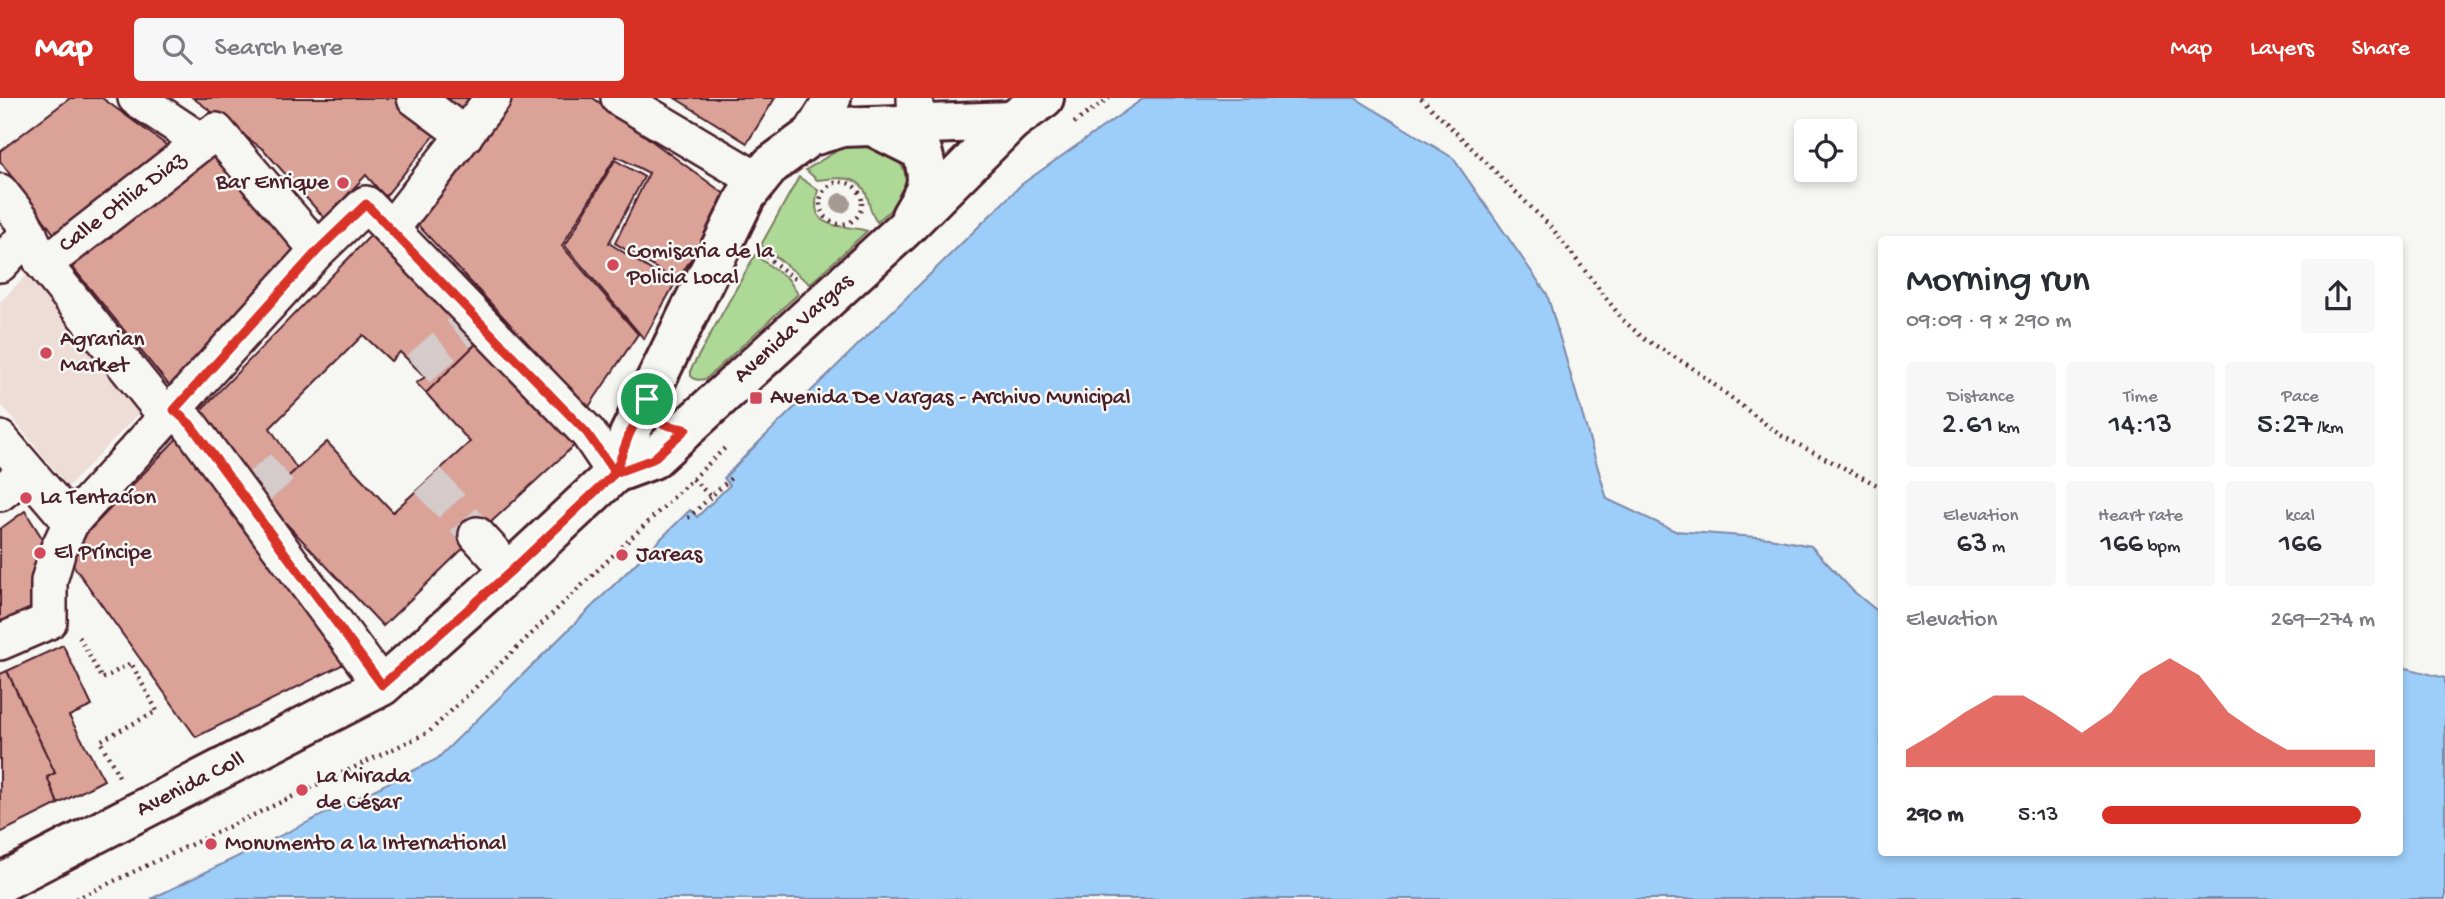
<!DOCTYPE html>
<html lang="en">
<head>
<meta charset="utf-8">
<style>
	body { margin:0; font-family:"Gochi Hand",sans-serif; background:#f7f7f7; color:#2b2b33; height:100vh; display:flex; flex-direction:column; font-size:26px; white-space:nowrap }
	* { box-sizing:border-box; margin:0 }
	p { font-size:23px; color:#7c7c81 }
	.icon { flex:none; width:38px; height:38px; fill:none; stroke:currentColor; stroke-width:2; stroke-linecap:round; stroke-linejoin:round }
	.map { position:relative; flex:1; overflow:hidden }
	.side { position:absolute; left:1878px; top:138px; width:525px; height:620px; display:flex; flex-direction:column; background:#fff; border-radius:7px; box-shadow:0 4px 10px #0003 }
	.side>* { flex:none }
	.fabs { position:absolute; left:1794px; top:21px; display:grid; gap:14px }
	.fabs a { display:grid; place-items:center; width:63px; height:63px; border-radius:7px; background:#fff; box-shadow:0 4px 10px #0003; font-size:35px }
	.pin { position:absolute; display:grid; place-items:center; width:60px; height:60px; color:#fff; margin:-30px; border:4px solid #fff; border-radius:50%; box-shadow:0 2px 7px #0007 }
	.round { display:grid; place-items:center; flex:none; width:74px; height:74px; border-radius:7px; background:#f7f7f7 }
	.head { display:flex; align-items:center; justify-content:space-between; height:119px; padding:0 28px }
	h1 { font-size:38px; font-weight:600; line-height:52px }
	.metrics { display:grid; grid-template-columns:repeat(3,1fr); gap:10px; height:119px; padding:7px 28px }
	.metrics div { display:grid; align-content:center; border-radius:7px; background:#f7f7f7; text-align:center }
	.metrics b { font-size:30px; font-weight:600 }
	.metrics small { font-size:19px; font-weight:400 }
	.metrics p { font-size:19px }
	.chart { height:196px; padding:14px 28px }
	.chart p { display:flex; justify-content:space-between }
	.chart svg { width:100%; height:126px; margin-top:7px; fill:#d93025; opacity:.7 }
	ul { padding:0 28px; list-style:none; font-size:23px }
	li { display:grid; grid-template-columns:112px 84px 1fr; align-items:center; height:52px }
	li i { height:18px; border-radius:9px; background:#d93025 }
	header { display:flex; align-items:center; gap:42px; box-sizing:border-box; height:98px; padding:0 35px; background:#d93025; color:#fff }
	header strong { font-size:33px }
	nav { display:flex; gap:38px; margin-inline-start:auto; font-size:24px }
	.search { width:490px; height:63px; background:#f7f7f7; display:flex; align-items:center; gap:18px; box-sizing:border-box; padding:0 24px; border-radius:7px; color:#7c7c81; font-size:26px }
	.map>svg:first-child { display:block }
</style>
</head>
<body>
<header>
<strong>Map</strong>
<div class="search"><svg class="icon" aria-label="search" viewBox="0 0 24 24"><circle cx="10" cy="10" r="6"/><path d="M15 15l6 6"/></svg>Search here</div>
<nav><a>Map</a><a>Layers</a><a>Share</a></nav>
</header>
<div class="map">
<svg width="2445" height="801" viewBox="0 0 2445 801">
	<rect width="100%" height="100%" fill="#f6f6f2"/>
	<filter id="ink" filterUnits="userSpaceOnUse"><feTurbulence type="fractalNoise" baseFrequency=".0143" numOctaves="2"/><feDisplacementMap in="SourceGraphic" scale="14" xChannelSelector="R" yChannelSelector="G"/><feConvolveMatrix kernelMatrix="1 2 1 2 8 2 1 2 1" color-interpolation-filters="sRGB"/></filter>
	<g filter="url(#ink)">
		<path fill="#eeddd7" d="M28,175L140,314L68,389L0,305V204Z"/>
		<g fill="#add896" stroke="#7c7c60" stroke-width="2">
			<path d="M860,43C870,47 888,51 895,59C920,85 897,107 877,124C869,113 871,110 867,98C860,75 836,80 817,82L806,72L841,50Z"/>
			<path d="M799,79L818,92C807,135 842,125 867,133L810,186L761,147Z"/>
			<path d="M755,157L788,181L798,196L706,281C700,282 695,283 691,278V271Z"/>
		</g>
		<path fill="#9dcef9" stroke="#7c88a7" stroke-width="2" d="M1144,0H1355L1453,60L1547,196L1607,401L1675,433L1770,440L1811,448L1853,493L1881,516V754H2399V568L2445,580V801H151L437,661L690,412L697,419L730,387L724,380L749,354L1022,86Z"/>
		<g fill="#dba298" stroke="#4a1f2b" stroke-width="2">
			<path d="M70,0H102L172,51L55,137L0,63V53Z"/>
			<path d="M193,0H407L443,27L385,99L366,77L325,121L264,52Z"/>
			<path d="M437,0H476L464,19Z"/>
			<path d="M505,0H593L730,100L677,183L615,145L649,75L616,58L562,148L638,236L588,310L414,123Z"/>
			<path d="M675,0H775L747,45Z"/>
			<path d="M217,50L304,152L172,291L69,165Z"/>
			<path d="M615,62L644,79L609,145L674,187L644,241L565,148Z"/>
			<path d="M371,137L479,243L426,295L416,285L425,279L400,254L391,263L363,237L270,330L297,371L263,401L200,313Z"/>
			<path d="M479,243L578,344L477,437L383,528L263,401L327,344L393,414L470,344L426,295Z"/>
			<path d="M180,337L348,564L196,639L66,457Z"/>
			<path d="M25,413L49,451L29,517L0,531V431Z"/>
			<path d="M63,547L92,608L69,618L104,682L58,706L47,679L55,675L7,573Z"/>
			<path d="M7,573L55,675L47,679L58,706L0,735V576Z"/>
		</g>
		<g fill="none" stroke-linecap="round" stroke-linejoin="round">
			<g stroke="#d4cbca" stroke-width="35" stroke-dasharray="35 18" stroke-linecap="butt">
				<path d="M418,271L465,230"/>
				<path d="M428,382L477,437"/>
				<path d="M255,392L291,361"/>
			</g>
			<defs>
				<g id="street">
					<path d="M136,0L202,44"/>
					<path d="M415,0L465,37"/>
					<path d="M619,0L759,83"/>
					<path d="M915,0L916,27"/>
					<path d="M809,39L833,0"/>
					<path d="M0,94L22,122L42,164L167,319"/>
					<path d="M391,131L493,0"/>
					<path d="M42,164L63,152L216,33L318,152"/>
					<path d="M0,166L29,135"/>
					<path d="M174,312L189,326L382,588"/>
					<path d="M0,341L71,424"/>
					<path d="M0,395L26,374"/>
					<path d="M477,437L510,473"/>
					<path d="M0,544L49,523V483L58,452L71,424L318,152L366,106L588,335L615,375"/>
				</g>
				<g id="secondary">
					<path d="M876,30L922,53C931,86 928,90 911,118"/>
					<path d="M615,375L629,337L746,98L771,67L809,39L842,29L1012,23"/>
					<path d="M0,785L382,588L510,473L615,375L653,361L903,132L1012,23L1044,0"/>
				</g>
			</defs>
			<use href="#street" stroke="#4a1f2b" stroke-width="40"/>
			<use href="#secondary" stroke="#4a1f2b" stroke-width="44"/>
			<g stroke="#4a1f2b" stroke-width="4.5" stroke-dasharray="2 5" stroke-linecap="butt">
				<path d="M1421,0L1552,130L1623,222L1643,240L1691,269L1780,337L1881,389"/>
				<path d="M1074,25L1109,0"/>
				<circle cx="841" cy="105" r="21"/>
				<path d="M760,154L795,181"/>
				<path d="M693,381L711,399"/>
				<path d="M688,420L732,379"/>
				<path d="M79,539L102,581L131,565L157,613L100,643L121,682"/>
				<path d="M76,801L429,634L727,348"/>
			</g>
			<use href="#street" stroke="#f6f6f2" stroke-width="35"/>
			<use href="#secondary" stroke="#f6f6f2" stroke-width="38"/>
		</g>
		<circle fill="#a59993" cx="841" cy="105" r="10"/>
	</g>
	<g fill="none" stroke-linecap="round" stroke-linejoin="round" filter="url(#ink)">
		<defs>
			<path id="route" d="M647,301L629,337L615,375L587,335L366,106L318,152L174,312L190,326L382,587L510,474L615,375L653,361L686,331C661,328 655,325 647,301"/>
		</defs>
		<use href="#route" stroke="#fff" stroke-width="14"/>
		<use href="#route" stroke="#d93025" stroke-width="9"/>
	</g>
	<g fill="#d1495b" stroke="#f6f6f2" stroke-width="2.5">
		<circle cx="343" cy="85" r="7"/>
		<circle cx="613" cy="167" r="7"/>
		<circle cx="46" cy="255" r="7"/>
		<rect x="749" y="293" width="14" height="14" rx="3.5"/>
		<circle cx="26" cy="400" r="7"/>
		<circle cx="40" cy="455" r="7"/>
		<circle cx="622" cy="457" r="7"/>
		<circle cx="302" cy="692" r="7"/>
		<circle cx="211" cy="746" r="7"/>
	</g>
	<g text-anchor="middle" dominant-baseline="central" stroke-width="5" stroke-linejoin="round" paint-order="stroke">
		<g font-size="23" fill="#4a1f2b" stroke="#f6f6f2" text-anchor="start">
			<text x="329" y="85" text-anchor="end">Bar Enrique</text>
			<text x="627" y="154">Comisaria de la<tspan x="627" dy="26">Policia Local</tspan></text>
			<text x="60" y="242">Agrarian<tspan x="60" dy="26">Market</tspan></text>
			<text x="770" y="300">Avenida De Vargas - Archivo Municipal</text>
			<text x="40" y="400">La Tentacíon</text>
			<text x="54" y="455">El Príncipe</text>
			<text x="636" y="457">Jareas</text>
			<text x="316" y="679">La Mirada<tspan x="316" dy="26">de César</tspan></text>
			<text x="225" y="746">Monumento a la International</text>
		</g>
		<g font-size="23" fill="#4a1f2b" stroke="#f6f6f2">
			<text transform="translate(123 105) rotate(-37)">Calle Otilia Diaz</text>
			<text transform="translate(794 231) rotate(-42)">Avenida Vargas</text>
			<text transform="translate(191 687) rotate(-27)">Avenida Coll</text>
		</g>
	</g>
</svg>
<div class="fabs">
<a><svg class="icon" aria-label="locate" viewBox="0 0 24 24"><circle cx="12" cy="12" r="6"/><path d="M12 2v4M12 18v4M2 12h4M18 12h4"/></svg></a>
</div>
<div class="pin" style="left:647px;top:301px;background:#1e9e55"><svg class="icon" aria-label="arrive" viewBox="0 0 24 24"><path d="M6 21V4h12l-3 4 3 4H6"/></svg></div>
<section class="side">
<div class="head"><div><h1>Morning run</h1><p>09:09 · 9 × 290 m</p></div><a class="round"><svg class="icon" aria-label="share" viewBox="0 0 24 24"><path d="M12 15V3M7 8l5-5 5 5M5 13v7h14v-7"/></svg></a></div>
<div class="metrics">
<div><p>Distance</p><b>2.61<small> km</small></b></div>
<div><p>Time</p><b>14:13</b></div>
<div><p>Pace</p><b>5:27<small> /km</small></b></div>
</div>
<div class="metrics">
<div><p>Elevation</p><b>63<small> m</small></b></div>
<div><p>Heart rate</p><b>166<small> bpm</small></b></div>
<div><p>kcal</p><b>166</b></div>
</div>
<div class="chart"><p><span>Elevation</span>269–274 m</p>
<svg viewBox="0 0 160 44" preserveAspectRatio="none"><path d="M0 44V38L10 32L20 25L30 19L40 19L50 25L60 32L70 25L80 12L90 6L100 12L110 25L120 32L130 38L140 38L150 38L160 38V44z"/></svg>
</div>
<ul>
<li><b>290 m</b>5:13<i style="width:95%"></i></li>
</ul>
</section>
</div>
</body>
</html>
